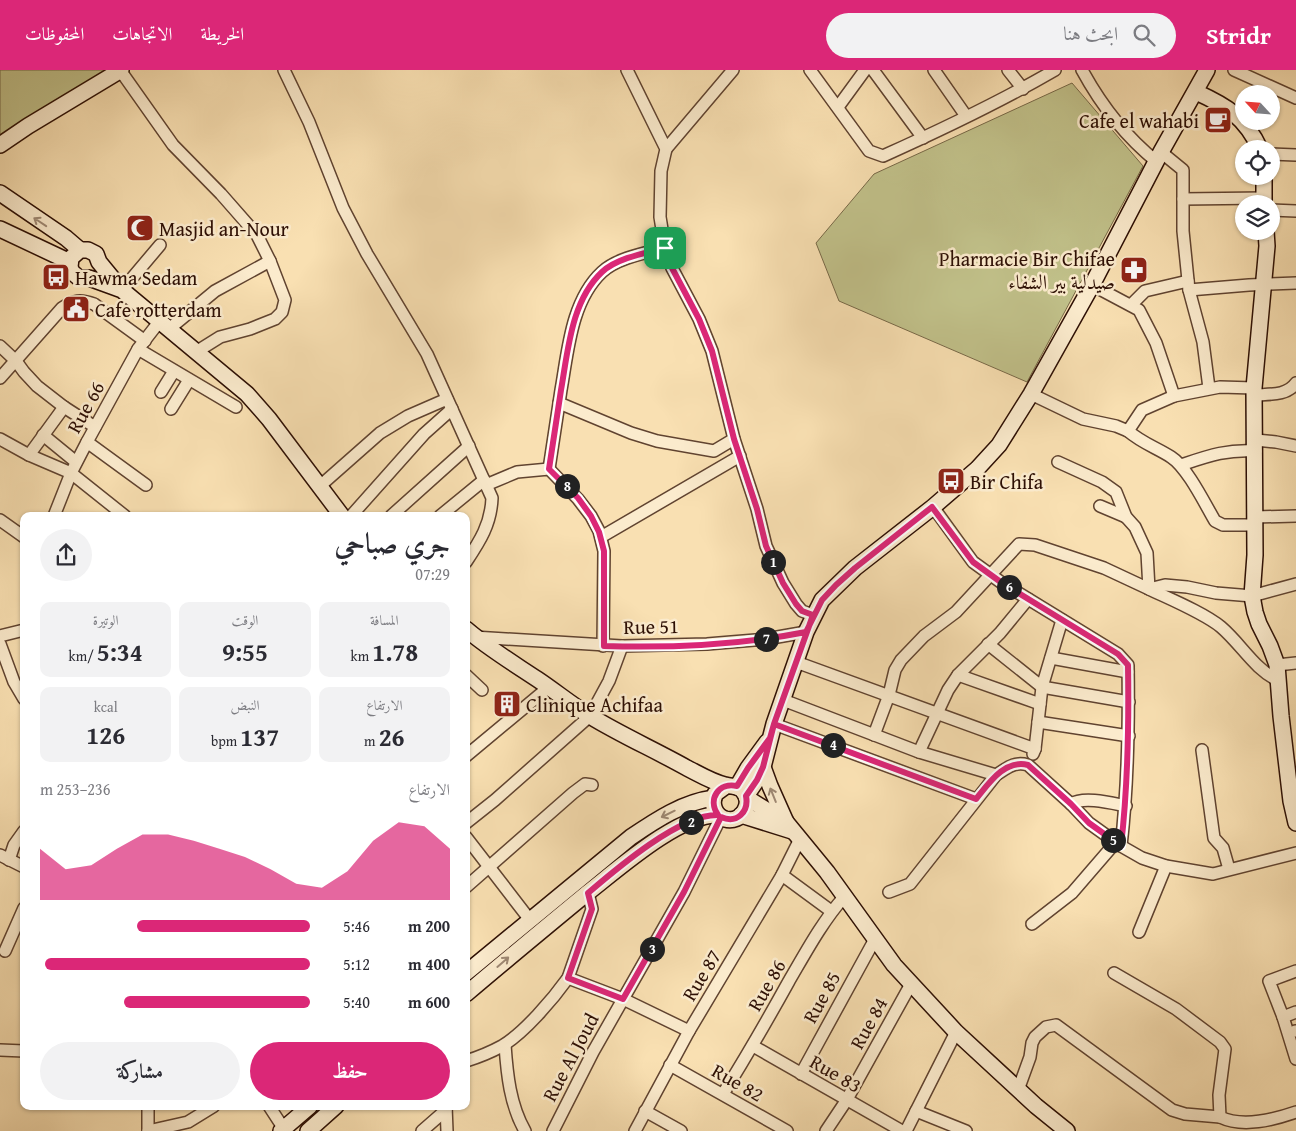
<!DOCTYPE html>
<html lang="ar">
<head>
<meta charset="utf-8">
<style>
	body { margin:0; font-family:"Gentium Book Plus",Amiri,serif; background:#f2f2f3; color:#2b2b33; direction:rtl; height:100vh; display:flex; flex-direction:column; font-size:19px; white-space:nowrap }
	* { box-sizing:border-box; margin:0 }
	p { font-size:16px; color:#7c7c81 }
	.icon { flex:none; width:28px; height:28px; fill:none; stroke:currentColor; stroke-width:2; stroke-linecap:round; stroke-linejoin:round }
	.map { position:relative; flex:1; overflow:hidden; direction:ltr }
	.drawer { position:absolute; left:20px; top:442px; width:450px; height:598px; display:flex; flex-direction:column; background:#fff; border-radius:10px; box-shadow:0 1px 4px #0004; direction:rtl }
	.drawer>* { flex:none }
	.needle { width:32px; rotate:296deg }
	.tools { position:absolute; left:1235px; top:15px; display:grid; gap:10px }
	.tools a { display:grid; place-items:center; width:45px; height:45px; border-radius:50%; background:#fff; box-shadow:0 1px 4px #0004; font-size:25px }
	.pin { position:absolute; display:grid; place-items:center; width:42px; height:42px; color:#fff; margin:-21px; border-radius:10px; box-shadow:0 2px 8px #0006 }
	.km { position:absolute; width:25px; height:25px; margin:-12px; border-radius:50%; background:#222; color:#fff; font-size:14px; line-height:25px; text-align:center }
	.round { display:grid; place-items:center; flex:none; width:52px; height:52px; border-radius:26px; background:#f2f2f3 }
	.headline { display:flex; align-items:center; justify-content:space-between; height:85px; padding:0 20px }
	h1 { font-size:28px; font-weight:700; line-height:38px }
	.stats { display:grid; grid-template-columns:repeat(3,1fr); gap:8px; height:85px; padding:5px 20px }
	.stats div { display:grid; align-content:center; border-radius:10px; background:#f2f2f3; text-align:center }
	.stats b { font-size:25px; font-weight:700 }
	.stats small { font-size:14px; font-weight:400 }
	.stats p { font-size:14px }
	.chart { height:140px; padding:10px 20px }
	.chart p { display:flex; justify-content:space-between }
	.chart svg { width:100%; height:90px; margin-top:5px; fill:#db2777; opacity:.7 }
	.action { display:flex; gap:10px; margin-top:auto; padding:10px 20px }
	.action a { flex:1; height:58px; border-radius:30px; background:#db2777; color:#fff; font-size:20px; font-weight:700; line-height:58px; text-align:center }
	.action a+a { background:#f2f2f3; color:#2b2b33 }
	ul { padding:0 20px; list-style:none; font-size:16px }
	li { display:grid; grid-template-columns:80px 60px 1fr; align-items:center; height:38px }
	li i { height:12px; border-radius:6px; background:#db2777 }
	header { display:flex; align-items:center; gap:30px; box-sizing:border-box; height:70px; padding:0 25px; background:#db2777; color:#fff }
	header strong { font-size:24px }
	nav { display:flex; gap:28px; margin-inline-start:auto; font-size:18px }
	.search { width:350px; height:45px; background:#f2f2f3; display:flex; align-items:center; gap:12px; box-sizing:border-box; padding:0 18px; border-radius:28px; color:#7c7c81; font-size:19px }
	.map>svg:first-child { display:block }
</style>
</head>
<body>
<header>
<strong>Stridr</strong>
<div class="search"><svg class="icon" aria-label="search" viewBox="0 0 24 24"><circle cx="10" cy="10" r="6"/><path d="M15 15l6 6"/></svg>ابحث هنا</div>
<nav><a>الخريطة</a><a>الاتجاهات</a><a>المحفوظات</a></nav>
</header>
<div class="map">
<svg width="1296" height="1061" viewBox="0 0 1296 1061">
	<rect width="100%" height="100%" fill="#f9e0b2"/>
	<filter id="stains"><feTurbulence type="fractalNoise" baseFrequency=".004" numOctaves="4"/><feColorMatrix values="0 0 0 0 .2 0 0 0 0 .09 0 0 0 0 .02 0 0 0 .5 -.17"/></filter>
	<radialGradient id="worn" r=".72"><stop offset=".6" stop-color="#630" stop-opacity="0"/><stop offset="1" stop-color="#630" stop-opacity=".3"/></radialGradient>
	<g fill="#c1c18a" stroke="#776847">
		<path d="M0,0H108L0,66Z"/>
		<path d="M1072,13L1143,96L1027,312L839,231L816,173L874,104Z"/>
	</g>
	<g fill="none" stroke-linecap="round" stroke-linejoin="round">
		<defs>
			<g id="street">
				<path d="M120,0L173,75L221,124L257,165L270,191L285,230L282,242L275,249L250,259L220,267L196,282"/>
				<path d="M284,0L309,52L343,138L367,184L427,284L492,428C491,454 480,471 466,492"/>
				<path d="M627,0L666,79L661,101L660,147L665,178L672,198L699,249L712,281L734,369L757,439L766,476L783,513L796,534L802,541L813,545"/>
				<path d="M810,0L869,81L883,86C941,60 1000,32 1055,0"/>
				<path d="M873,0L923,68"/>
				<path d="M934,0L966,46"/>
				<path d="M1008,0L1023,19"/>
				<path d="M1082,0C1101,35 1126,67 1157,92"/>
				<path d="M1234,0L1296,28"/>
				<path d="M838,37L865,0"/>
				<path d="M666,79L733,0"/>
				<path d="M1161,82L1183,100V161L1189,220L1203,272L1209,318"/>
				<path d="M1271,84L1296,85"/>
				<path d="M1183,129L1264,128"/>
				<path d="M1271,140L1296,141"/>
				<path d="M1092,215L1139,240L1156,273L1174,326"/>
				<path d="M122,220L160,175"/>
				<path d="M1189,220L1249,215L1296,213"/>
				<path d="M1131,235L1145,221L1188,211"/>
				<path d="M169,259L215,221L270,191"/>
				<path d="M0,276L16,291L24,302L37,316L64,337L95,357"/>
				<path d="M138,279L236,337"/>
				<path d="M0,308L62,238C73,230 81,229 94,234L145,271"/>
				<path d="M161,322L174,301"/>
				<path d="M1031,324L1083,349L1116,356L1128,361L1142,340L1174,326L1220,317L1254,318"/>
				<path d="M1255,325C1269,324 1287,326 1296,313"/>
				<path d="M559,333L631,363L657,371L714,381L734,369"/>
				<path d="M171,339L189,310"/>
				<path d="M1128,361C1142,373 1157,378 1171,387C1187,397 1205,434 1215,451L1223,455H1254"/>
				<path d="M43,365L76,392"/>
				<path d="M0,369L29,385L71,403L125,446"/>
				<path d="M1256,370L1276,372L1296,376"/>
				<path d="M87,372L146,415"/>
				<path d="M29,385L64,337"/>
				<path d="M1058,392L1102,412L1116,422L1126,447L1135,457L1147,483L1149,519C1170,529 1204,543 1221,557C1242,575 1254,599 1279,611"/>
				<path d="M1181,395C1208,386 1227,379 1256,381"/>
				<path d="M549,399C553,373 557,346 561,320C568,281 571,231 602,202C617,188 645,183 665,178"/>
				<path d="M486,415L517,402L549,399L578,429L591,446L599,461L604,481L603,576"/>
				<path d="M320,416L380,363L408,346L447,329"/>
				<path d="M1100,436L1126,447"/>
				<path d="M933,437L973,492L1002,513L1118,584L1128,595C1129,655 1128,715 1121,776"/>
				<path d="M54,446L71,403L87,372L138,279L159,252"/>
				<path d="M351,446L424,364L452,339"/>
				<path d="M391,446L469,376"/>
				<path d="M440,446L484,410"/>
				<path d="M1255,447L1296,446"/>
				<path d="M0,450L24,467"/>
				<path d="M601,467L740,386"/>
				<path d="M0,566L24,560"/>
				<path d="M474,567L622,576L707,574L766,569L806,562"/>
				<path d="M0,574L14,612L24,629"/>
				<path d="M988,574L1042,617L1129,632"/>
				<path d="M1051,588L1128,602"/>
				<path d="M796,592L1035,679"/>
				<path d="M1277,595L1296,593"/>
				<path d="M466,605L482,620"/>
				<path d="M958,605L1040,634"/>
				<path d="M783,630L919,682L996,705"/>
				<path d="M1038,652L1129,666"/>
				<path d="M774,654L976,729"/>
				<path d="M874,665L889,625L895,600L901,590L924,566L956,542L1019,474L1035,475L1104,498L1149,519L1165,515L1187,517L1216,523L1252,526L1296,514"/>
				<path d="M1202,680L1214,768L1223,778L1229,799"/>
				<path d="M919,682L948,620L958,605L1000,563L1028,529"/>
				<path d="M1033,684L1035,679L1042,617L1062,550"/>
				<path d="M466,686L549,617"/>
				<path d="M1071,734C1084,726 1111,733 1126,736"/>
				<path d="M466,753L495,730L590,646L609,611L622,576"/>
				<path d="M466,767L530,850"/>
				<path d="M0,785L24,797"/>
				<path d="M9,790L14,775L24,761"/>
				<path d="M782,805L831,841"/>
				<path d="M466,817L573,723L585,714L592,715"/>
				<path d="M889,822L910,814L996,705C1007,698 1014,691 1028,695L1071,734L1089,753L1121,776L1142,788L1166,796L1213,804L1296,783"/>
				<path d="M1032,854L1072,823L1116,772"/>
				<path d="M1139,862L1166,796"/>
				<path d="M5,881L24,838"/>
				<path d="M1296,901L1269,911L1283,947L1296,989"/>
				<path d="M1114,903L1176,939L1220,972L1225,979L1219,1025L1220,1047C1243,1058 1273,1050 1296,1042"/>
				<path d="M568,908L623,929L689,961"/>
				<path d="M1283,947L1296,942"/>
				<path d="M1295,961H1296"/>
				<path d="M505,975C507,1004 510,1035 525,1061"/>
				<path d="M753,976L902,1061"/>
				<path d="M0,980L24,981"/>
				<path d="M466,991C479,987 491,982 502,976C524,963 553,929 568,908L592,839L588,823"/>
				<path d="M670,995L787,1061"/>
				<path d="M801,1004L875,869"/>
				<path d="M1018,1020L1030,987L1032,973L1035,967L1046,957L1056,955L1172,1040L1185,1044L1220,1047"/>
				<path d="M723,1024C746,987 768,949 789,911C806,882 822,852 844,827"/>
				<path d="M269,1036L284,1059"/>
				<path d="M446,1036L447,1061"/>
				<path d="M645,1041L681,1061"/>
				<path d="M916,1041L966,1061"/>
				<path d="M148,1061L188,1052L214,1036"/>
				<path d="M148,1061V1036"/>
				<path d="M422,1061L446,1040"/>
				<path d="M553,1061L593,982L684,822L721,747"/>
				<path d="M635,1061L689,961L782,805L800,769"/>
				<path d="M826,1061L846,1031L911,914"/>
				<path d="M906,1061L956,962"/>
			</g>
			<g id="secondary">
				<path d="M1196,22C1227,36 1245,47 1260,79"/>
				<path d="M0,75L28,56L121,0"/>
				<path d="M1264,106V134"/>
				<path d="M0,123L66,168L80,180"/>
				<path d="M0,159L70,192"/>
				<path d="M1266,161L1267,176L1254,318L1255,485L1252,526L1255,542L1259,554L1270,576L1277,595L1281,646L1291,731L1296,753"/>
				<path d="M122,220L89,208H79L72,202L70,197L71,188L80,180H88L96,184L99,192L122,220L247,324L269,349L342,446"/>
				<path d="M466,559C488,578 513,593 537,609C555,621 572,635 590,646C621,665 655,680 687,698C699,704 712,712 725,715C732,717 737,715 742,720C755,733 741,754 725,749C714,745 711,733 715,724L726,716"/>
				<path d="M763,697L770,716L786,752L827,802L894,895L956,962L1036,1036L1067,1061"/>
				<path d="M737,717L748,698L767,672"/>
				<path d="M746,726L757,710L763,697L774,654L806,562L822,530L855,498L933,437L977,399L999,375L1031,324L1092,215L1161,82L1207,0"/>
				<path d="M747,728L786,752"/>
				<path d="M741,745L792,761"/>
				<path d="M466,903L631,767C656,750 683,732 714,728"/>
				<path d="M466,924C506,890 546,857 586,824C617,800 679,744 718,745"/>
				<path d="M281,1061L310,1036"/>
				<path d="M308,1061L336,1036"/>
			</g>
		</defs>
		<use href="#street" stroke="#604330" stroke-width="14"/>
		<use href="#secondary" stroke="#2d0f04" stroke-width="18"/>
		<use href="#street" stroke="#fbebcd" stroke-width="11"/>
		<use href="#secondary" stroke="#fbebcd" stroke-width="15"/>
	</g>
	<defs><path id="oneway-shaft" d="M-6 0H5M1.5-3L5.5 0L1.5 3" fill="none" stroke-width="1.6" stroke-linecap="round" stroke-linejoin="round" transform="scale(1.25)"/></defs>
	<g stroke="#9e8873">
		<use href="#oneway-shaft" transform="translate(40 152) rotate(-146)"/>
		<use href="#oneway-shaft" transform="translate(773 725) rotate(-112)"/>
		<use href="#oneway-shaft" transform="translate(668 744) rotate(154)"/>
		<use href="#oneway-shaft" transform="translate(503 892) rotate(-41)"/>
	</g>
	<g fill="none" stroke-linecap="round" stroke-linejoin="round">
		<defs>
			<path id="route" d="M665,178L672,198L699,249L712,281L734,369L757,439L766,476L783,513L796,534L802,541L813,545L774,654L770,668L748,698L737,716C719,712 707,729 718,745C680,744 616,799 588,823L592,839L568,908L623,929L684,822L721,747C737,754 749,742 746,726L757,710L763,697L774,654L976,729C989,713 1005,689 1028,695L1071,734L1089,753L1121,776C1128,715 1129,655 1128,595L1118,584L1002,513L973,492L932,437L855,498L836,515L822,530L806,562C740,575 670,578 604,576V481L599,462L591,446L578,428L549,399C553,373 557,346 561,320C568,281 571,231 602,202C617,188 645,183 665,178"/>
		</defs>
		<use href="#route" stroke="#fff" stroke-width="10"/>
		<use href="#route" stroke="#db2777" stroke-width="6"/>
	</g>
	<defs>
		<symbol id="cafe-square" viewBox="-11 -11 22 22"><rect x="-9" y="-9" width="18" height="18" rx="4" fill="#8f2418" stroke="#fbebcd"/><path d="M-5.5-4.5H6V0H3Q3 3.5 0 3.5H-2.5Q-5.5 3.5-5.5 0ZM3-3.2v2h1.7v-2ZM-6 4.5H4V6H-6Z" fill="#fff"/></symbol>
		<symbol id="mosque-square" viewBox="-11 -11 22 22"><rect x="-9" y="-9" width="18" height="18" rx="4" fill="#8f2418" stroke="#fbebcd"/><path d="M3.5-4.9A6 6 0 1 0 3.5 4.9A5 5 0 1 1 3.5-4.9Z" fill="#fff"/></symbol>
		<symbol id="pharmacy-square" viewBox="-11 -11 22 22"><rect x="-9" y="-9" width="18" height="18" rx="4" fill="#8f2418" stroke="#fbebcd"/><path d="M-2-6h4v4h4v4h-4v4h-4v-4h-4v-4h4Z" fill="#fff"/></symbol>
		<symbol id="bus-square" viewBox="-11 -11 22 22"><rect x="-9" y="-9" width="18" height="18" rx="4" fill="#8f2418" stroke="#fbebcd"/><path d="M-5-6H5V4H4V6H2V4H-2V6H-4V4H-5ZM-3.5-4V0h7V-4ZM-3.5 1.2v1.5H-2V1.2ZM2 1.2v1.5H3.5V1.2Z" fill="#fff"/></symbol>
		<symbol id="civic-square" viewBox="-11 -11 22 22"><rect x="-9" y="-9" width="18" height="18" rx="4" fill="#8f2418" stroke="#fbebcd"/><path d="M-.6-6.5H3V-4.5H.6V-3L4-1V1h2V6H-6V1h2V-1L-.6-3ZM-1.2 2.5V6h2.4V2.5Z" fill="#fff"/></symbol>
		<symbol id="building-square" viewBox="-11 -11 22 22"><rect x="-9" y="-9" width="18" height="18" rx="4" fill="#8f2418" stroke="#fbebcd"/><path d="M-4-6H4V6H1V3H-1V6H-4ZM-2.5-4.3h1.7v1.8h-1.7ZM.8-4.3h1.7v1.8H.8ZM-2.5-1h1.7V.8h-1.7ZM.8-1h1.7V.8H.8Z" fill="#fff"/></symbol>
	</defs>
	<g fill-rule="evenodd">
		<use href="#cafe-square" x="1202" y="34" width="32" height="32"/>
		<use href="#mosque-square" x="124" y="142" width="32" height="32"/>
		<use href="#pharmacy-square" x="1118" y="184" width="32" height="32"/>
		<use href="#bus-square" x="40" y="191" width="32" height="32"/>
		<use href="#civic-square" x="60" y="223" width="32" height="32"/>
		<use href="#bus-square" x="935" y="395" width="32" height="32"/>
		<use href="#building-square" x="491" y="618" width="32" height="32"/>
	</g>
	<g text-anchor="middle" dominant-baseline="central" stroke-width="5" stroke-linejoin="round" paint-order="stroke">
		<g font-size="20" fill="#2d0f04" stroke="#fbebcd" text-anchor="start">
			<text x="1199" y="50" text-anchor="end">Cafe el wahabi</text>
			<text x="159" y="158">Masjid an-Nour</text>
			<text x="1115" y="188" text-anchor="end">Pharmacie Bir Chifae<tspan x="1115" dy="23">صيدلية بير الشفاء</tspan></text>
			<text x="75" y="207">Hawma Sedam</text>
			<text x="95" y="239">Cafe rotterdam</text>
			<text x="970" y="411">Bir Chifa</text>
			<text x="526" y="634">Clinique Achifaa</text>
		</g>
		<g font-size="20" fill="#2d0f04" stroke="#fbebcd">
			<text transform="translate(85 337) rotate(-61)">Rue 66</text>
			<text transform="translate(651 556) rotate(-1)">Rue 51</text>
			<text transform="translate(701 905) rotate(-59)">Rue 87</text>
			<text transform="translate(766 915) rotate(-60)">Rue 86</text>
			<text transform="translate(821 927) rotate(-61)">Rue 85</text>
			<text transform="translate(868 953) rotate(-61)">Rue 84</text>
			<text transform="translate(570 987) rotate(-62)">Rue Al Joud</text>
			<text transform="translate(836 1003) rotate(30)">Rue 83</text>
			<text transform="translate(738 1012) rotate(30)">Rue 82</text>
		</g>
	</g>
	<rect width="100%" height="100%" filter="url(#stains)"/>
	<rect width="100%" height="100%" fill="url(#worn)"/>
</svg>
<div class="tools">
<a><svg class="needle" viewBox="-14 -14 28 28"><path d="M0-13l5 13h-10z" fill="#e53935"/><path d="M0 13l5-13h-10z" fill="#7c7c81"/></svg></a>
<a><svg class="icon" aria-label="locate" viewBox="0 0 24 24"><circle cx="12" cy="12" r="6"/><path d="M12 2v4M12 18v4M2 12h4M18 12h4"/></svg></a>
<a><svg class="icon" aria-label="layers" viewBox="0 0 24 24"><path d="M12 4l9 5-9 5-9-5zM3 14l9 5 9-5"/></svg></a>
</div>
<div class="pin" style="left:665px;top:178px;background:#1e9e55"><svg class="icon" aria-label="arrive" viewBox="0 0 24 24"><path d="M6 21V4h12l-3 4 3 4H6"/></svg></div>
<b class="km" style="left:773px;top:492px">1</b>
<b class="km" style="left:691px;top:752px">2</b>
<b class="km" style="left:652px;top:879px">3</b>
<b class="km" style="left:833px;top:675px">4</b>
<b class="km" style="left:1113px;top:770px">5</b>
<b class="km" style="left:1009px;top:517px">6</b>
<b class="km" style="left:766px;top:569px">7</b>
<b class="km" style="left:567px;top:416px">8</b>
<section class="drawer">
<div class="headline"><div><h1>جري صباحي</h1><p>07:29</p></div><a class="round"><svg class="icon" aria-label="share" viewBox="0 0 24 24"><path d="M12 15V3M7 8l5-5 5 5M5 13v7h14v-7"/></svg></a></div>
<div class="stats">
<div><p>المسافة</p><b>1.78<small> km</small></b></div>
<div><p>الوقت</p><b>9:55</b></div>
<div><p>الوتيرة</p><b>5:34<small> /km</small></b></div>
</div>
<div class="stats">
<div><p>الارتفاع</p><b>26<small> m</small></b></div>
<div><p>النبض</p><b>137<small> bpm</small></b></div>
<div><p>kcal</p><b>126</b></div>
</div>
<div class="chart"><p><span>الارتفاع</span>236–253 m</p>
<svg viewBox="0 0 160 44" preserveAspectRatio="none"><path d="M0 44V19L10 29L20 27L30 19L40 12L50 12L60 15L70 19L80 23L90 29L100 36L110 38L120 30L130 15L140 6L150 8L160 19V44z"/></svg>
</div>
<ul>
<li><b>200 m</b>5:46<i style="width:64%"></i></li>
<li><b>400 m</b>5:12<i style="width:98%"></i></li>
<li><b>600 m</b>5:40<i style="width:69%"></i></li>
</ul>
<div class="action"><a>حفظ</a><a>مشاركة</a></div>
</section>
</div>
</body>
</html>
